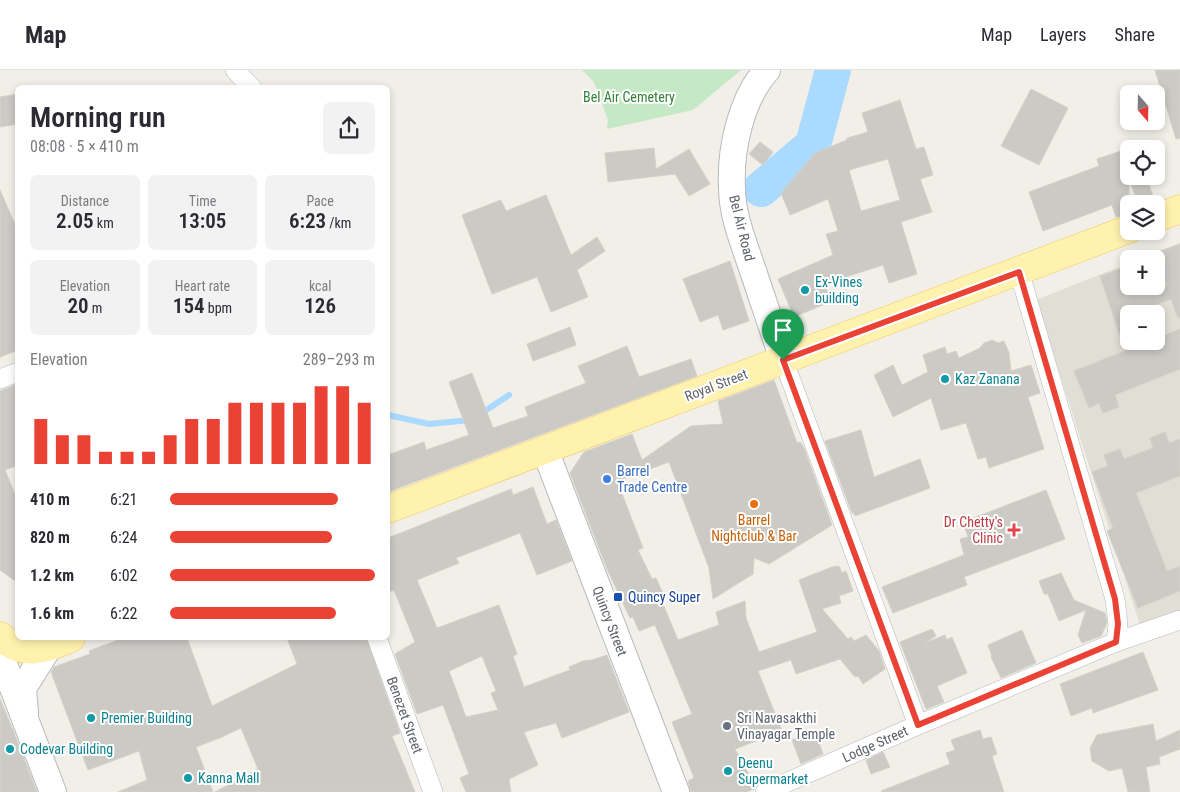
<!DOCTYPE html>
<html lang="en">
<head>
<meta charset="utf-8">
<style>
	body { margin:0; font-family:"Roboto Condensed",sans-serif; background:#f2f2f3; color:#2b2b33; height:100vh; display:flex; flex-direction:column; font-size:19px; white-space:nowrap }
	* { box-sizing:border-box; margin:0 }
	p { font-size:16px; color:#7c7c81 }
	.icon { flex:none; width:28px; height:28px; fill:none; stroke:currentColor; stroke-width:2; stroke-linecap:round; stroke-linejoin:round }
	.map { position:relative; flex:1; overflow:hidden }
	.drawer { position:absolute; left:15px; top:15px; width:375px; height:555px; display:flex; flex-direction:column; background:#fff; border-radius:8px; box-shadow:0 2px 8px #0003 }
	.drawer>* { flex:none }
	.needle { width:32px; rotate:160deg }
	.tools { position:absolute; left:1120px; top:15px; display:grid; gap:10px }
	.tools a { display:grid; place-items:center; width:45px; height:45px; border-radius:8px; background:#fff; box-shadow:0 2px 8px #0003; font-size:25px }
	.pin { position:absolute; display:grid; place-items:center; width:42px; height:42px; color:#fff; margin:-51px -21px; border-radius:50% 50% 50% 0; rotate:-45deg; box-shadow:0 0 5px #0007 }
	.pin .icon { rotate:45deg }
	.round { display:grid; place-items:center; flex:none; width:52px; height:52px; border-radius:8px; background:#f2f2f3 }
	.headline { display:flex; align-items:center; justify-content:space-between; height:85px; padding:0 15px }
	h1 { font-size:28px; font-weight:600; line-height:38px }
	.metrics { display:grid; grid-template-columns:repeat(3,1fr); gap:8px; height:85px; padding:5px 15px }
	.metrics div { display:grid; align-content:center; border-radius:8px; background:#f2f2f3; text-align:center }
	.metrics b { font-size:21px; font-weight:600 }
	.metrics small { font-size:14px; font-weight:400 }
	.metrics p { font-size:14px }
	.chart { height:140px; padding:10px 15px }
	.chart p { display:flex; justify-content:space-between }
	.chart svg { width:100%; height:90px; margin-top:5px; stroke:#ea4335; stroke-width:6 }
	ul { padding:0 15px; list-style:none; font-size:16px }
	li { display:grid; grid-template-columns:80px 60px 1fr; align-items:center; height:38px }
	li i { height:12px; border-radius:6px; background:#ea4335 }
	header { display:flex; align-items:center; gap:30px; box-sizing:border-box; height:70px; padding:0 25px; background:#fff; border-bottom:1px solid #e1e1e2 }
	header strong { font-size:24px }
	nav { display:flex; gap:28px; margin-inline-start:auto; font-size:18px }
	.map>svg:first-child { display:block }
</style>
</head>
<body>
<header>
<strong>Map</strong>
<nav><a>Map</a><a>Layers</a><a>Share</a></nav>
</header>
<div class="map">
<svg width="1180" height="722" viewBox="0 0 1180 722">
	<rect width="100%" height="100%" fill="#f1efe8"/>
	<path fill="#e1ded6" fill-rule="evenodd" d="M1180,173V549L1141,558L1036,230L1129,193V216H1156V189H1139ZM1129,244H1156V271H1129Z"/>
	<path fill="#c5e8c5" d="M582,0H741L693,40L607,59L608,50L594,12Z"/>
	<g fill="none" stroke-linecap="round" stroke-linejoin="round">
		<g stroke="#aadaff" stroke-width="6">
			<path d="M388,345L429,354L470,350"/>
			<path d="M479,345L509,325"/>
		</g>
		<path stroke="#aadaff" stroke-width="36" d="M761,119L813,75L833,0"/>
	</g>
	<g fill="#cccac5" stroke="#d6d1c6" fill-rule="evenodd">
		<path d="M1155,0H1180V68L1176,69Z"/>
		<path d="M1031,19L1068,38L1039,95L1001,76Z"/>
		<path d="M18,24V54L0,57V27Z"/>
		<path d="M900,30L916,79L924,77L933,105L920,109L932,142L901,152L917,204L889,213L883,195L824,214L832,231L794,247L778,209L833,185L826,164L838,161L828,129L790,145L781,123L815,83L847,70V68L868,62L862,43ZM888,89L900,130L861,141L849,100Z"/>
		<path d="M760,72L773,82L763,95L749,84Z"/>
		<path d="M1136,76V79H1129V106H1146L1155,132L1150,134H1138L1129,108V144L1116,147L1112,135L1043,161L1029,122L1099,96L1097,89Z"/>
		<path d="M654,78L656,99L689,79L710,114L689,126L675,104L608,112L605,83Z"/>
		<path d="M0,120L18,161V280L0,287Z"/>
		<path d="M546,125L571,185L597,167L605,181L577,200L588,227L551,242L537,207L492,224L462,145L501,130L506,141Z"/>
		<path d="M1180,174V247L1178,248L1171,229L1144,239L1145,244H1129V271H1156V269L1180,259V299L1115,325L1119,337L1103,343L1099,333L1089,338L1074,301L1125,281L1100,206L1129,196V216H1167L1155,183Z"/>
		<path d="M730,191L749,251L723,260L718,245L700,252L683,209Z"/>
		<path d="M570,257L576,275L533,291L527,274Z"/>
		<path d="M992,270L998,273L1004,271L1009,283L1011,301L1031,295L1040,323L1028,327L1044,379L989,398L986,387L978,389L966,353L941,360L931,328L893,347L874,305L893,295L902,315L928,302L923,285L945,277L947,284L956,281L959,288L980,278L984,273Z"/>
		<path d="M627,276L639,307L691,289L697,306L388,422V385L424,372L426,380L469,365L449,312L472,303L493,358L528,346L525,337L586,313L578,296Z"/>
		<path d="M774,310L797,373L800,372L804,378L832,455L769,494L754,488L753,504L713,529L709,498L669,392L617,411L643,478L638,480L652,509L656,508L664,526L660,527L678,570L719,555L716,542L745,531L746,548L759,582L817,562L799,510L832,497L839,496L842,503L846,501L853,521L839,526L841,533L822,539L848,569L851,567L854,571L866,565L879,581L885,599L863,614L858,606L855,607L840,589L796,604L791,590L758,601L782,661L735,679L755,716V718L747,722H691L688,711L694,708L672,652L692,644L655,555L639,561L633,547L630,548L607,499L570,403L584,382L632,364L642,390L691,356L723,354L718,331Z"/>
		<path d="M18,314V395L5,400L18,432V513L0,500V321Z"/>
		<path d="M861,360L874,407L920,389L930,418L855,446L853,442L852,443L825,371Z"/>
		<path d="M1165,362L1169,373L1180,369V406L1136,423L1167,501L1180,496V521L1138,538L1107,461L1113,458L1092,402L1108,396L1104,385L1120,379L1124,389L1153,378L1150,368Z"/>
		<path d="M533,417L547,454L556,450L572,491L537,505L520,463L456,488L459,493L417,510L437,558L499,535L517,584L513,586L524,617L570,600L569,597L583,591L592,590L607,585L629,642L562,668L556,653L524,662L538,695L509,709L511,722H466L460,708L469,704L443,635L417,644L395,584L415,572L394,520L388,522V468L511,419L513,425ZM482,586L496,621L491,623L498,640L466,647L449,601Z"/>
		<path d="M1046,420L1065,469L964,507L967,515L893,543L882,517L964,485L960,469L968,467L963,452Z"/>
		<path d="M1061,503L1074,530L1105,543L1107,553L1101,566L1082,573L1078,565L1086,540L1059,551L1048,524H1044L1039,511Z"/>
		<path d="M932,559L936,566L925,573L945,565L947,570L952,567L967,603L937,616L944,632L926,639L900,572Z"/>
		<path d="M1022,560L1036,593L1001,608L991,587L992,586L988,575Z"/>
		<path d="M123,568H187L212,636L297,594L287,568H366L400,663L392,666L415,722H215L258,699L241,658L222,667L196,677L213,722H118L147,710L139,681L88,700L51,602L54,597L90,584L89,581Z"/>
		<path d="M1143,582L1158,620L1093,643L1092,638L1071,646L1060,614Z"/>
		<path d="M0,629L13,660L37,722H0Z"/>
		<path d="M1153,654L1156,671L1180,660V679L1159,687L1160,694L1146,697L1150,722H1128L1122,698L1109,701L1092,691L1090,678L1097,665Z"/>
		<path d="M980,660L983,669L991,667L997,684L992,686L1004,722H882L881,721L950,694L946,683L955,680L951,670Z"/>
		<path d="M815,662L823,684L801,694L792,670Z"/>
		<path d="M883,682L890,697L871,704L866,690Z"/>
	</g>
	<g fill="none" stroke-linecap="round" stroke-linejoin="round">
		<defs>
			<g id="minor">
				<path d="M235,0L252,18"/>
				<path d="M1019,201L1115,529L1118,554L1116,572"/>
				<path d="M783,289L918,655"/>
				<path d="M0,309L18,302"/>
				<path d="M377,568L433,722"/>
				<path d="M765,722L918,655L1116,572L1180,550"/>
			</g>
			<g id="secondary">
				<path d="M767,0C741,29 730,79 732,118C732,144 743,171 751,195C762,227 772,258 783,289"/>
				<path d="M545,380L676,722"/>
				<path d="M0,584L53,722"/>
				<path d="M25,643L23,618L49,577"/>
			</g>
			<g id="primary">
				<path d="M1156,148L1180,139"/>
				<path d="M388,439L1129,159"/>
				<path d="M0,566C22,588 46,579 71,568"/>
			</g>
		</defs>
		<use href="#minor" stroke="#b5b8bc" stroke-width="20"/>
		<use href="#secondary" stroke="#b6babf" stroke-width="28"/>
		<use href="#primary" stroke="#f2c960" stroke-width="29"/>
		<use href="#minor" stroke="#fff" stroke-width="19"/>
		<use href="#secondary" stroke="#fff" stroke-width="26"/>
		<use href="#primary" stroke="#fff2af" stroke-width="28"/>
	</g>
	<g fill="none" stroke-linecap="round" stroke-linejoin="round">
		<defs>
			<path id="route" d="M1019,202L1115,529L1118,554L1116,572L918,655L783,290Z"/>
		</defs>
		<use href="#route" stroke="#fff" stroke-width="10"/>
		<use href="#route" stroke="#ea4335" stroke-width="6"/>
	</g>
	<g fill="#0f9aa8" stroke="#fff" stroke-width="2">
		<circle cx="805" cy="220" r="5"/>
		<circle cx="945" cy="309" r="5"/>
		<circle cx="91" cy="648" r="5"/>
		<circle cx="10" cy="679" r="5"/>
		<circle cx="728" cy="701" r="5"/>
		<circle cx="188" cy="708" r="5"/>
	</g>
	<circle fill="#3f7fe0" stroke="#fff" stroke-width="2" cx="607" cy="409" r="5"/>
	<circle fill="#e8710a" stroke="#fff" stroke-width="2" cx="754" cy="434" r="5"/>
	<path fill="#e0444e" stroke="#fff" stroke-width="2" d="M1011.5 452.5h5v5h5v5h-5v5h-5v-5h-5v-5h5z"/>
	<rect fill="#1a4fb4" stroke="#fff" stroke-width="2" x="613" y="522" width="10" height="10" rx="2.5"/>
	<circle fill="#6b7280" stroke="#fff" stroke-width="2" cx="727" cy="656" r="5"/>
	<g text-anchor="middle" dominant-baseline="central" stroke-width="4" stroke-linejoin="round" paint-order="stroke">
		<g font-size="14" fill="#348238" stroke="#fff">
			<text x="629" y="27">Bel Air Cemetery</text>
		</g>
		<g font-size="14" fill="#5f6368" stroke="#fff">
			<text transform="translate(742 158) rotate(76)">Bel Air Road</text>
			<text transform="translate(716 315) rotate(-21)">Royal Street</text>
			<text transform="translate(610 551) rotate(69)">Quincy Street</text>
			<text transform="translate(405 645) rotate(70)">Benezet Street</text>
			<text transform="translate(875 674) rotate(-24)">Lodge Street</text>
		</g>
		<g font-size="14" fill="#0d838f" stroke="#fff" text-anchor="start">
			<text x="815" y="212">Ex-Vines<tspan x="815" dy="16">building</tspan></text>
			<text x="955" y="309">Kaz Zanana</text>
			<text x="101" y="648">Premier Building</text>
			<text x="20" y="679">Codevar Building</text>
			<text x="738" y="693">Deenu<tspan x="738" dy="16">Supermarket</tspan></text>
			<text x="198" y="708">Kanna Mall</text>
		</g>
		<g font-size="14" fill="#366cbe" stroke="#fff" text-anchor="start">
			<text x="617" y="401">Barrel<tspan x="617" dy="16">Trade Centre</tspan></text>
		</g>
		<g font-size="14" fill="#c56008" stroke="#fff">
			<text x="754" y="450">Barrel<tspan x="754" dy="16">Nightclub &amp; Bar</tspan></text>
		</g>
		<g font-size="14" fill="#be3a42" stroke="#fff" text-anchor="end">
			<text x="1003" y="452">Dr Chetty's<tspan x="1003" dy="16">Clinic</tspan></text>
		</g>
		<g font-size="14" fill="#164399" stroke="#fff" text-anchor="start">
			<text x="628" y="527">Quincy Super</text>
		</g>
		<g font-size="14" fill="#5b616d" stroke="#fff" text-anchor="start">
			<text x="737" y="648">Sri Navasakthi<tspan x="737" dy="16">Vinayagar Temple</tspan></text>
		</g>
	</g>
</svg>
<div class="tools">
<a><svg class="needle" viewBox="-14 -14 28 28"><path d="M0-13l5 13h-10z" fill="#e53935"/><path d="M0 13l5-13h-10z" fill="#7c7c81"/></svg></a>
<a><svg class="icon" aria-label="locate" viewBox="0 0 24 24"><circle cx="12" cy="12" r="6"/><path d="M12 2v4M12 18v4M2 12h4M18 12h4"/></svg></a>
<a><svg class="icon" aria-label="layers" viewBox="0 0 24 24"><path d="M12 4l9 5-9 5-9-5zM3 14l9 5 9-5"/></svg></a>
<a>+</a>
<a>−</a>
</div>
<div class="pin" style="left:783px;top:290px;background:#1e9e55"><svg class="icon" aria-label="arrive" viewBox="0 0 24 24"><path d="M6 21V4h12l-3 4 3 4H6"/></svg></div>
<section class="drawer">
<div class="headline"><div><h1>Morning run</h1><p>08:08 · 5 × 410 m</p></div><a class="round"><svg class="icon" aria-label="share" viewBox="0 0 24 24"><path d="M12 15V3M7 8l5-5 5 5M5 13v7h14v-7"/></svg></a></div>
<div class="metrics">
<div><p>Distance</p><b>2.05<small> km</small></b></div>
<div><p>Time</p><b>13:05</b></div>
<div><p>Pace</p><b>6:23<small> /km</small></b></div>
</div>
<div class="metrics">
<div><p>Elevation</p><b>20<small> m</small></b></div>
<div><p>Heart rate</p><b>154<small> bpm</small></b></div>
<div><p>kcal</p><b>126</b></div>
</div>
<div class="chart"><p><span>Elevation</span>289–293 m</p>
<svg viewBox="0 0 160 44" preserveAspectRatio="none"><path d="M5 44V22M15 44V30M25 44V30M35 44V38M45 44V38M55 44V38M65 44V30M75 44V22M85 44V22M95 44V14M105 44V14M115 44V14M125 44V14M135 44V6M145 44V6M155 44V14"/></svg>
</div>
<ul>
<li><b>410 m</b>6:21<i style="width:82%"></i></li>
<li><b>820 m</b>6:24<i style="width:79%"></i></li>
<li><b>1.2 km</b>6:02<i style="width:100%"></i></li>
<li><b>1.6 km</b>6:22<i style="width:81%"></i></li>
</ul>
</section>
</div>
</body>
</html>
